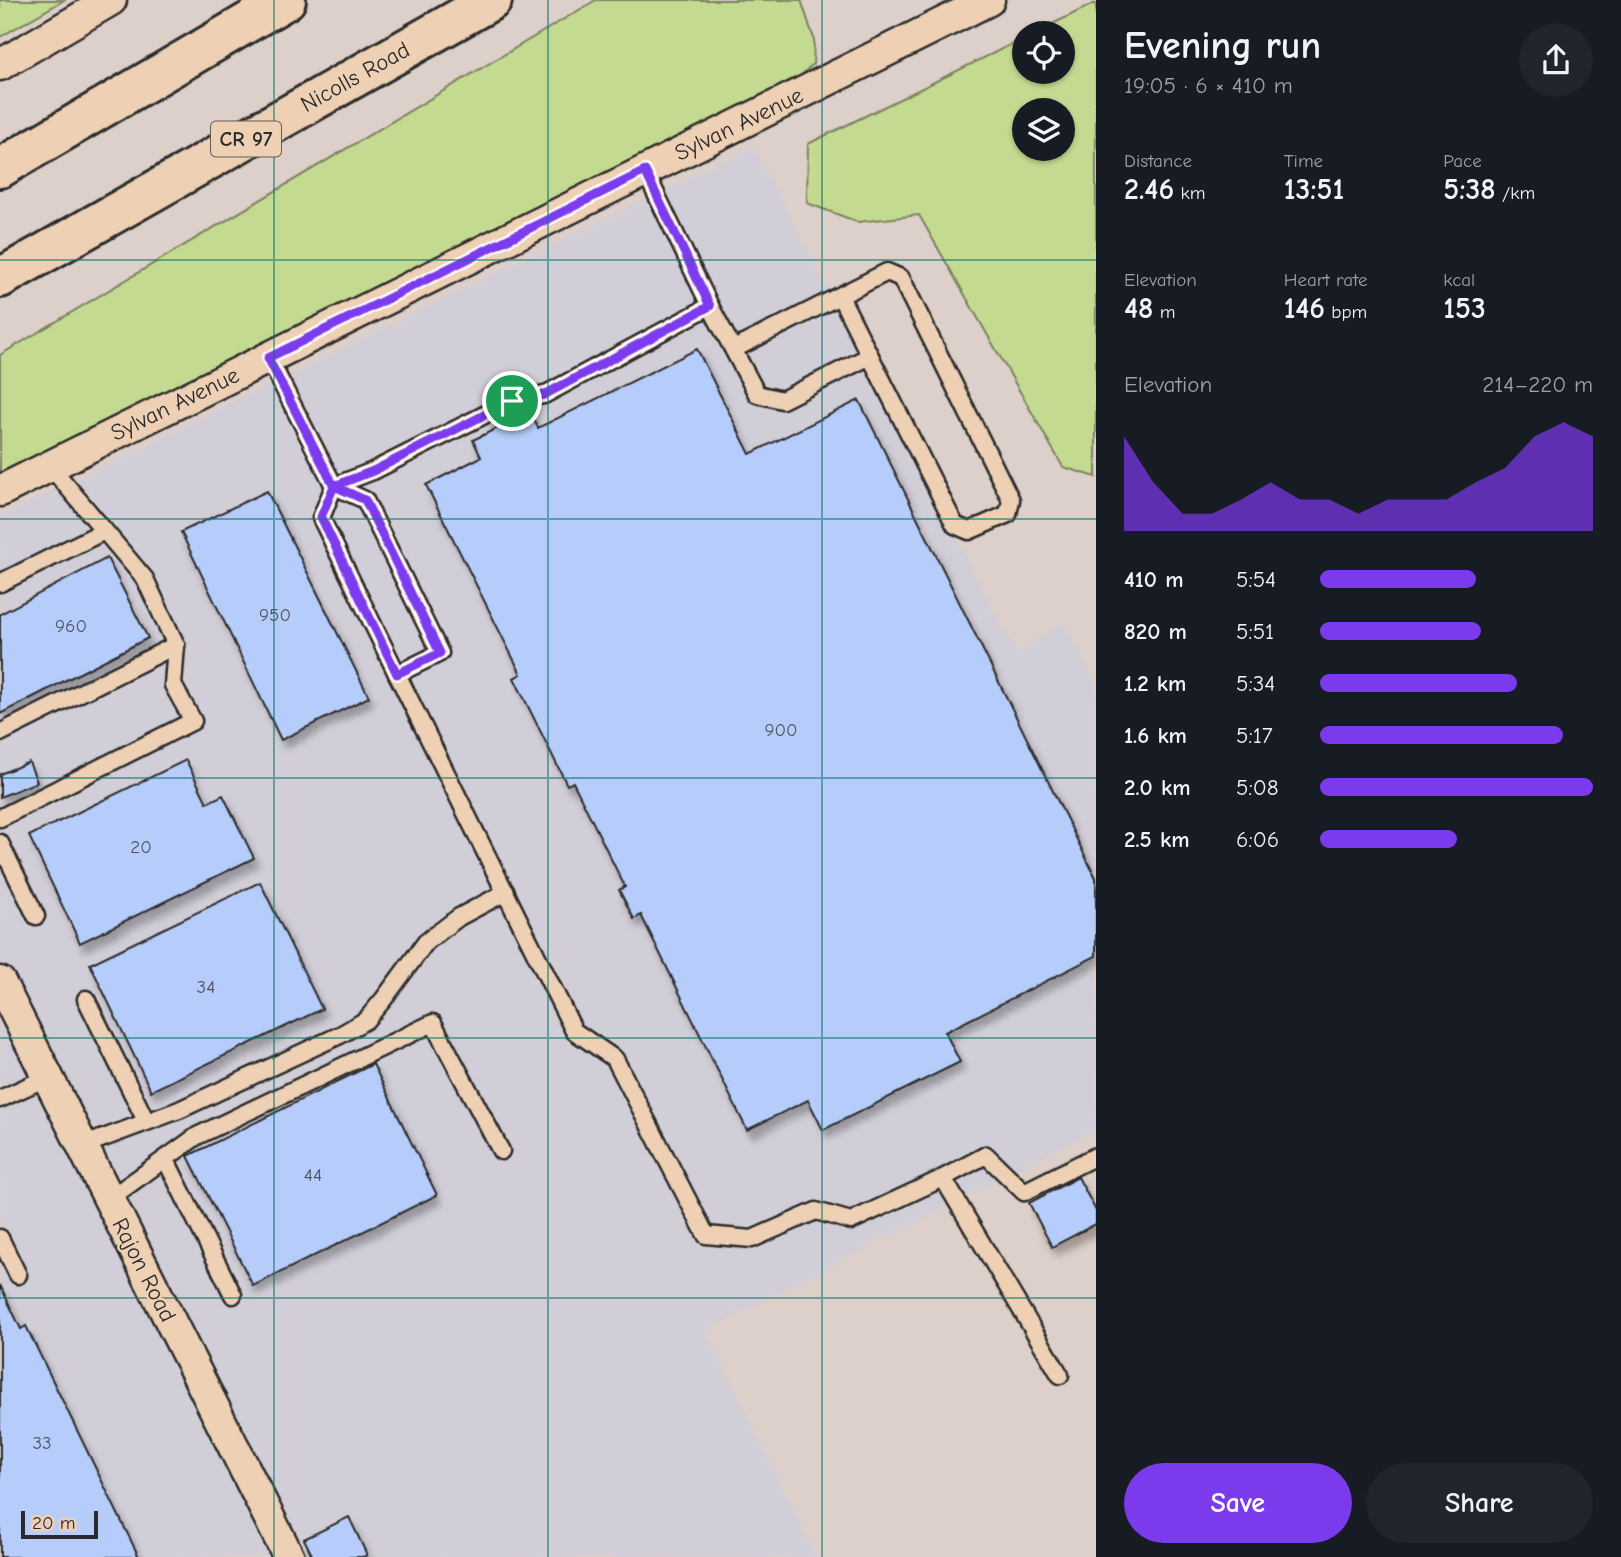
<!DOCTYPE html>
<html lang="en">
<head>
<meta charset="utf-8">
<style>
	body { margin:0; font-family:"Comic Neue",sans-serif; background:#20242c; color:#f1f3f6; height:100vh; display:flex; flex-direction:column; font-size:26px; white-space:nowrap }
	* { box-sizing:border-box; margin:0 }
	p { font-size:23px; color:#9ea1a6 }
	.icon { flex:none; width:38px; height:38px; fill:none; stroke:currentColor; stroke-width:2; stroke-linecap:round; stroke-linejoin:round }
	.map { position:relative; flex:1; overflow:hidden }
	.details { display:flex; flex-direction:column; background:#171b24; width:525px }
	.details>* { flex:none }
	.buttons { position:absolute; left:1012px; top:21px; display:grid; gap:14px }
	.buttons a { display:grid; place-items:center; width:63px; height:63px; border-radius:50%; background:#171b24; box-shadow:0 2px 5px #0004; font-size:35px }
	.scale { position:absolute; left:21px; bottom:18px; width:77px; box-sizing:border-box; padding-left:7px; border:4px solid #2b2b2b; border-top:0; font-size:19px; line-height:24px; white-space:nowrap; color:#2b2b2b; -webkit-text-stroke:5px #eed0b4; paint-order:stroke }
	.pin { position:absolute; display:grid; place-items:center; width:60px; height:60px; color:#fff; margin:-30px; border:4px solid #fff; border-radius:50%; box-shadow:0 2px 7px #0007 }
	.round { display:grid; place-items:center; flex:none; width:74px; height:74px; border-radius:37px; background:#20242c }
	.headline { display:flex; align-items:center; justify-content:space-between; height:119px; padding:0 28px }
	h1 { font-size:38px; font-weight:800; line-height:52px }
	.stats { display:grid; grid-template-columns:repeat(3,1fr); gap:10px; height:119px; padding:7px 28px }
	.stats div { display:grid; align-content:center }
	.stats b { font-size:30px; font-weight:800 }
	.stats small { font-size:19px; font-weight:400 }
	.stats p { font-size:19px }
	.chart { height:196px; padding:14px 28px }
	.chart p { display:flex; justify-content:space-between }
	.chart svg { width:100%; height:126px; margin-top:7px; fill:#7c3aed; opacity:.7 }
	.primary-button { display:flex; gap:14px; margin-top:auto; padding:14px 28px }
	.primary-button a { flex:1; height:80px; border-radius:42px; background:#7c3aed; color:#fff; font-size:28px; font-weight:800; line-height:80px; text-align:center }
	.primary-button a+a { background:#20242c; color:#f1f3f6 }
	ul { padding:0 28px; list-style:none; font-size:23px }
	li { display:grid; grid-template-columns:112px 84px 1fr; align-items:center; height:52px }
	li i { height:18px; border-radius:9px; background:#7c3aed }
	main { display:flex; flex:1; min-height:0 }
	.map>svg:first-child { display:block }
</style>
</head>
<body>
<main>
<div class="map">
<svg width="1096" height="1557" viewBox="0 0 1096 1557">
	<defs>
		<filter id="shadow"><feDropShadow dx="4.5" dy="8" stdDeviation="3.5" flood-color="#0004"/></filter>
	</defs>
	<rect width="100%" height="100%" fill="#ddcfc9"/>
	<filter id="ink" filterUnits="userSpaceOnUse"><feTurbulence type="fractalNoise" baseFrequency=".0143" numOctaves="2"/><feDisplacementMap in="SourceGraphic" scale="14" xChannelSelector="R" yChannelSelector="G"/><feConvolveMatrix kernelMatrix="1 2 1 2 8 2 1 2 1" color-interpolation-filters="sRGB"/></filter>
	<g filter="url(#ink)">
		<path fill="#d1ced8" d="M753,146L1016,653L1063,622L1096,684V1129L706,1330L816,1557H0V518Z"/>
		<g fill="#c4da90" stroke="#78825e" stroke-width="2" fill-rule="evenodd">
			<path d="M0,0H64L0,37Z"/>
			<path d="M596,0H801L814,39L813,64L784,92L0,479V355Z"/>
			<path d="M1093,4H1096V477L1063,467L919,215L858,222L807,203L808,144L1024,38V72H1062V33H1034ZM1062,110V149H1024V110Z"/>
		</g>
		<g fill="#b6ccfb" stroke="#2b2b2b" stroke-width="2" filter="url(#shadow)">
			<path d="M697,349L750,454L859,400L1096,878V956L945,1032L960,1062L823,1130L808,1100L747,1130L641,915L634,919L619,890L625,887L573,782L567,785L514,678L521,674L426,485L481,457L473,440L530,412L538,428Z"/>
			<path d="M267,491L369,697L281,740L181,532Z"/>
			<path d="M107,558L148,638L0,714V614Z"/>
			<path d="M186,760L207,803L223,795L254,858L80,943L29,836Z"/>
			<path d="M29,762L37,782L0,797V774Z"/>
			<path d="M260,882L322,1009L151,1091L90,964Z"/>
			<path d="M373,1064L437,1195L253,1286L188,1156Z"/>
			<path d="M1078,1177L1096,1211V1224L1052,1247L1029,1203Z"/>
			<path d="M0,1285L21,1329L26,1326L139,1557H0Z"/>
			<path d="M349,1517L367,1555L363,1557H313L304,1539Z"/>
		</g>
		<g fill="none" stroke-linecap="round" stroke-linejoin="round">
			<defs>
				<g id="service">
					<path d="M840,296L870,356"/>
					<path d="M710,306L757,394L782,400L870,356L955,525L969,531L1008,514L1011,500L901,278L887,272L734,349"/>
					<path d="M268,357L334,486L365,500L440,653L397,674L321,518L334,486L373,471L512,401L544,395L710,306L645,171"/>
					<path d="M0,583L104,531"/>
					<path d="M397,674L574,1031L615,1059L706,1235L752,1239L816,1211L851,1221L943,1178L1060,1375"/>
					<path d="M0,733L176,645"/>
					<path d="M0,818L193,721L173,685L176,645L145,579L50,466"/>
					<path d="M0,843L36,916"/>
					<path d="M86,999L146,1121"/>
					<path d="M0,1099L48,1077"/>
					<path d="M82,1146L179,1110L340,1035L366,1020L383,1000L426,942L459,917L506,892"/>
					<path d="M165,1158L233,1295"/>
					<path d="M943,1178L986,1155L1024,1192L1096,1156"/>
					<path d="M109,1199L197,1136L433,1023L501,1151"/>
					<path d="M0,1238L18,1275"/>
				</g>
				<g id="minor">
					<path d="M0,65L111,0"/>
					<path d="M0,491L989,0"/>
					<path d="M0,982L289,1557"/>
				</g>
				<g id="trunk">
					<path d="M0,168L286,0"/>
					<path d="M0,278L492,0"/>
				</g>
			</defs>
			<use href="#service" stroke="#2b2b2b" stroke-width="21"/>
			<use href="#minor" stroke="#2b2b2b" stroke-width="35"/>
			<use href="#trunk" stroke="#2b2b2b" stroke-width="44"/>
			<use href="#service" stroke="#eed0b4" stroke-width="16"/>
			<use href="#minor" stroke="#eed0b4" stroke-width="30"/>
			<use href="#trunk" stroke="#eed0b4" stroke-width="38"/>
		</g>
	</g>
	<g fill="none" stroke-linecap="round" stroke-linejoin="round" filter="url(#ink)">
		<defs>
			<path id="route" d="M512,401L373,471L334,486L321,517L397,674L440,653L365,500L334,486L268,358L645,171L710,306L544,395L512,401"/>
		</defs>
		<use href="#route" stroke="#fff" stroke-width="14"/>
		<use href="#route" stroke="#7c3aed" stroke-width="9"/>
	</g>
	<path fill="none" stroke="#0f766e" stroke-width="2" stroke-opacity="0.55" d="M274,0V1557M548,0V1557M822,0V1557M0,260H1096M0,519H1096M0,778H1096M0,1038H1096M0,1298H1096"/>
	<g text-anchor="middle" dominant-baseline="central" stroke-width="5" stroke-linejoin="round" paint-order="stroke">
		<g font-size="19" fill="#4e535f">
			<text x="275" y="615">950</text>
			<text x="71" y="626">960</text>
			<text x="781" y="730">900</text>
			<text x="141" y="847">20</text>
			<text x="206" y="987">34</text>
			<text x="313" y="1175">44</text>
			<text x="42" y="1443">33</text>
		</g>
		<rect fill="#eed0b4" stroke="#665c54" stroke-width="2" x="211" y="121.5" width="70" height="35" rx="5"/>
		<g font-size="21" font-weight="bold" fill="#2b2b2b">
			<text x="246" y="139">CR 97</text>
		</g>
		<g font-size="23" fill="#2b2b2b" stroke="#eed0b4">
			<text transform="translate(355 77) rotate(-29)">Nicolls Road</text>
			<text transform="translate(739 124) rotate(-26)">Sylvan Avenue</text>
			<text transform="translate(175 404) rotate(-26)">Sylvan Avenue</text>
			<text transform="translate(144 1270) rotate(63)">Rajon Road</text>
		</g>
	</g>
</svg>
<div class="buttons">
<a><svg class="icon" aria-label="locate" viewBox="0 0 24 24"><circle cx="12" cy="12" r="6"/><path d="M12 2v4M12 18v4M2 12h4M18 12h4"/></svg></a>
<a><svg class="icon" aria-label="layers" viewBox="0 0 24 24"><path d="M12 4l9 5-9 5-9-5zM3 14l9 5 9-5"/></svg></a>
</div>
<div class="scale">20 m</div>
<div class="pin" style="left:512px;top:401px;background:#1e9e55"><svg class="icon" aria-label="arrive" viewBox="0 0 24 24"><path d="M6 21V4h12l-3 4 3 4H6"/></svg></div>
</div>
<section class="details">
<div class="headline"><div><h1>Evening run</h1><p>19:05 · 6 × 410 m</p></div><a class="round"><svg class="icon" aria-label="share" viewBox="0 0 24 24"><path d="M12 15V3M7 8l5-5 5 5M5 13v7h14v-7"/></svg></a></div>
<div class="stats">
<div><p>Distance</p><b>2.46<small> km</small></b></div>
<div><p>Time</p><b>13:51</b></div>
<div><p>Pace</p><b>5:38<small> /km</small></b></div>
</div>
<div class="stats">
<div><p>Elevation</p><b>48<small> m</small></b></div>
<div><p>Heart rate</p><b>146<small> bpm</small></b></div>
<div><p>kcal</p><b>153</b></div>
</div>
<div class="chart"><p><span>Elevation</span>214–220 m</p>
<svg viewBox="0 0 160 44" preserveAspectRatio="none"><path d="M0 44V11L10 27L20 38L30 38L40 33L50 27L60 33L70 33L80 38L90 33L100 33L110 33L120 27L130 22L140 11L150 6L160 11V44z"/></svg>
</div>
<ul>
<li><b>410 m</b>5:54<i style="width:57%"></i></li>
<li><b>820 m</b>5:51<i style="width:59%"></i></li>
<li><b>1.2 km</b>5:34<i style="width:72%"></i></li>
<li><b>1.6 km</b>5:17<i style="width:89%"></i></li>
<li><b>2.0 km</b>5:08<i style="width:100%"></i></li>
<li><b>2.5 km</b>6:06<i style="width:50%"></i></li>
</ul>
<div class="primary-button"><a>Save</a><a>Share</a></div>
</section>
</main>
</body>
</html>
